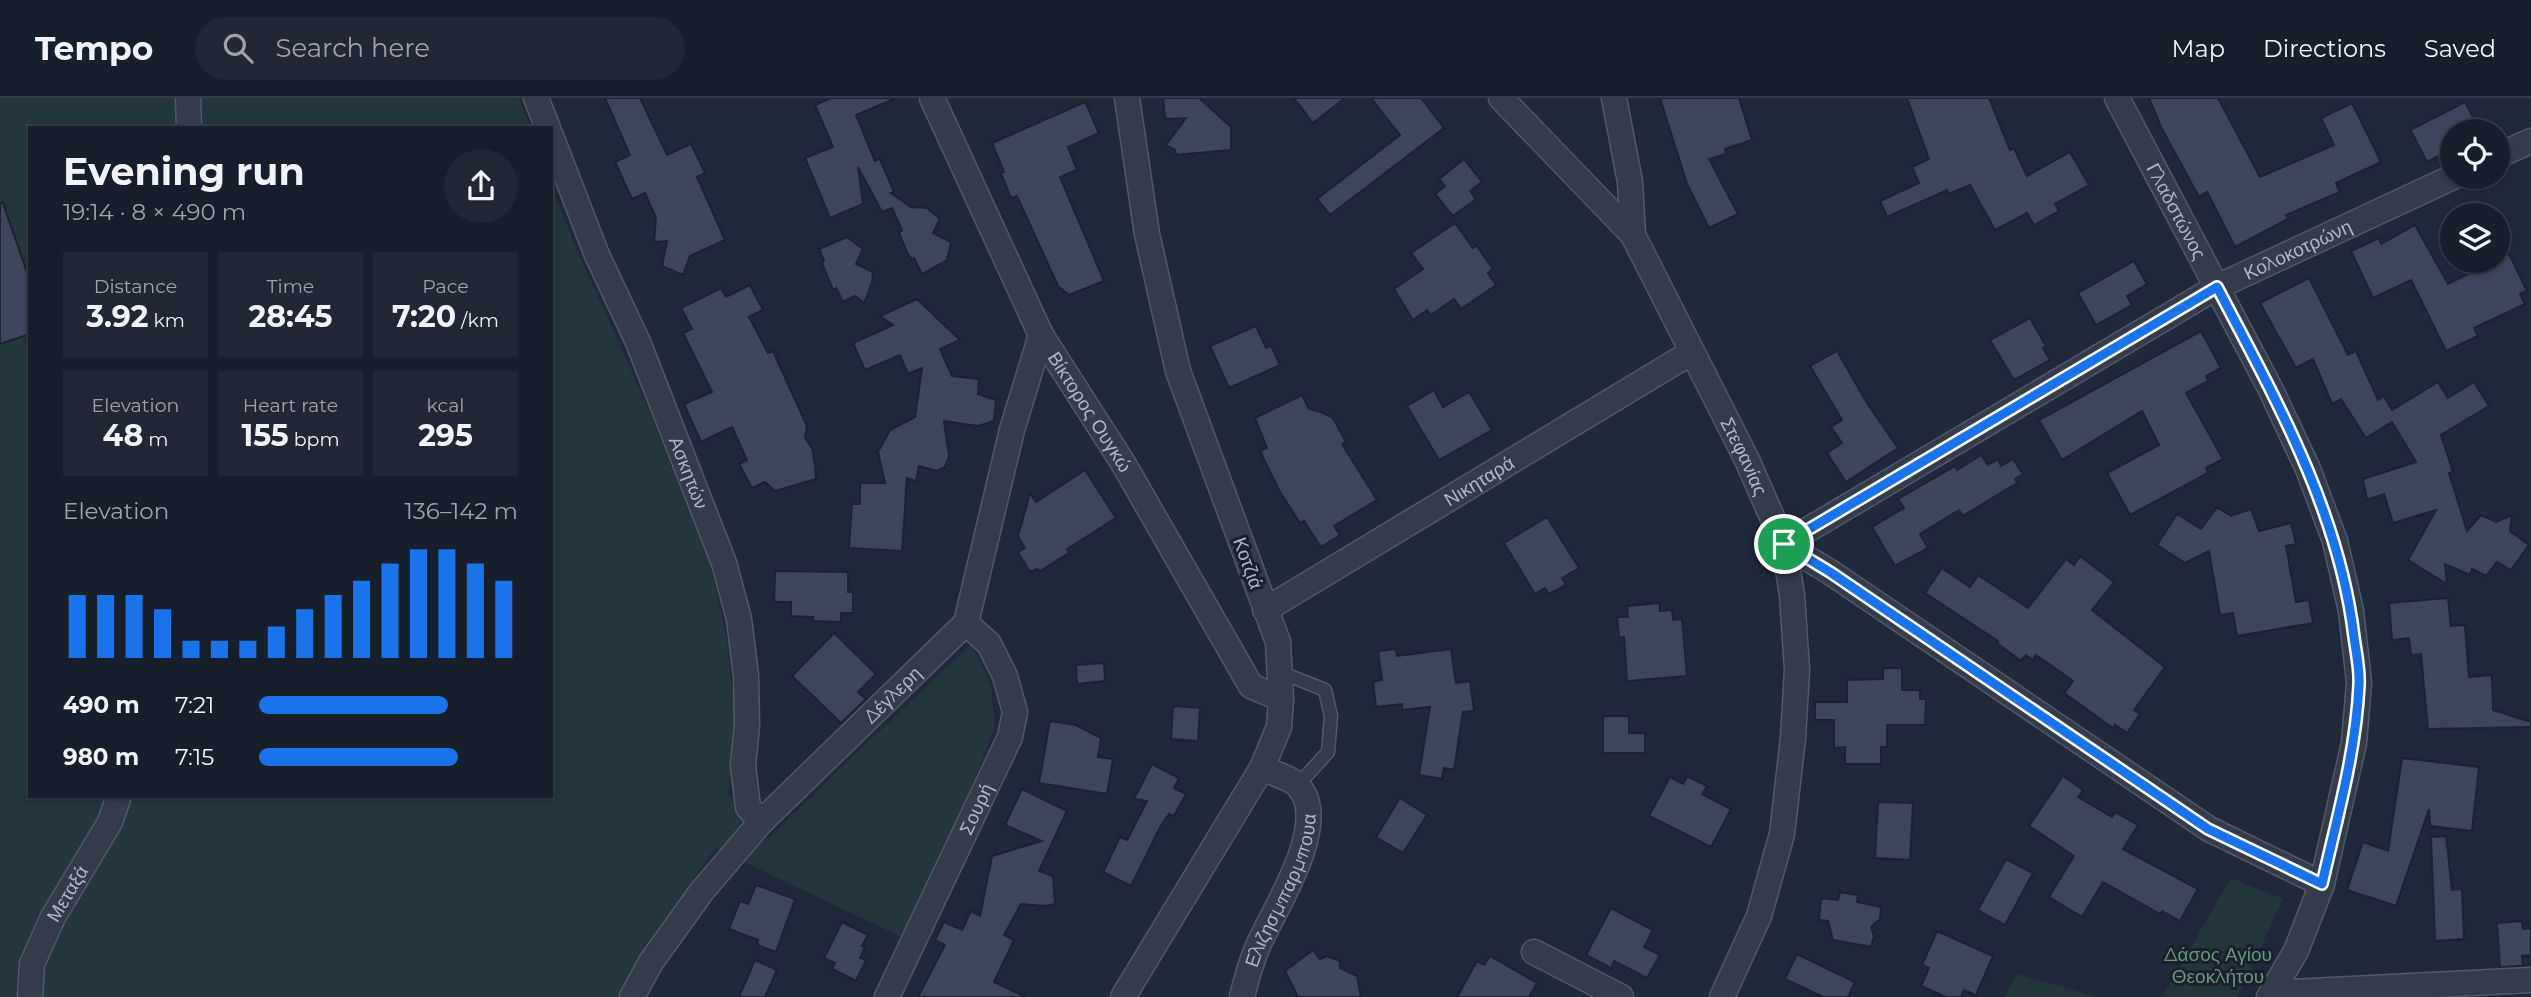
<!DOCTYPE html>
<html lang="en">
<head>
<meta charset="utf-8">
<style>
	body { margin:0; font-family:Montserrat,sans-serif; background:#212734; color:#f1f3f6; height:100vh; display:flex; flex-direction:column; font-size:26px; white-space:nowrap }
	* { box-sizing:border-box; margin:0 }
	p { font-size:23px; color:#9fa2a9 }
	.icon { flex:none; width:38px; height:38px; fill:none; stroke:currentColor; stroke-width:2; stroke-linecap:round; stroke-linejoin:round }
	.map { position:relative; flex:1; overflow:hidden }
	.drawer { position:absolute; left:28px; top:28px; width:525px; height:672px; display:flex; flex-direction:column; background:#181f2c; border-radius:0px; box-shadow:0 2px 5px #0004,0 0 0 2px #363d48 }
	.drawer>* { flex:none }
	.controls { position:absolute; left:2440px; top:21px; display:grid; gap:14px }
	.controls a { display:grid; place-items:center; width:70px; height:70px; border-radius:50%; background:#181f2c; box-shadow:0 2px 5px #0004,0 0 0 2px #363d48; font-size:35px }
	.pin { position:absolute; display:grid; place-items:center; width:60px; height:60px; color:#fff; margin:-30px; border:4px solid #fff; border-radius:50%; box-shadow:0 2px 7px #0007 }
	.round { display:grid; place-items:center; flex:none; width:74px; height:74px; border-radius:37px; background:#212734 }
	.headline { display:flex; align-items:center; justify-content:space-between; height:119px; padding:0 35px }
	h1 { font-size:38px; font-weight:700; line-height:52px }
	.figures { display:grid; grid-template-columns:repeat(3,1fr); gap:10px; height:119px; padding:7px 35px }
	.figures div { display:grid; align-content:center; border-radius:0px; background:#212734; text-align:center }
	.figures b { font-size:30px; font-weight:700 }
	.figures small { font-size:19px; font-weight:400 }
	.figures p { font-size:19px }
	.chart { height:196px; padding:14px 35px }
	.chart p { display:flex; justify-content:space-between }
	.chart svg { width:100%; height:126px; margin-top:7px; stroke:#1a73e8; stroke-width:6 }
	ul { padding:0 35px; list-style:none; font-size:23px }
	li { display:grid; grid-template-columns:112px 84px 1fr; align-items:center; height:52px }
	li i { height:18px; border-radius:9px; background:#1a73e8 }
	header { display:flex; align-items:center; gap:42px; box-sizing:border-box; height:98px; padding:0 35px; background:#181f2c; border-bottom:2px solid #363d48 }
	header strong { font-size:33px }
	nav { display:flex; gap:38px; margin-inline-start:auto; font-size:24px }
	.search { width:490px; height:63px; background:#212734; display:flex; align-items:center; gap:18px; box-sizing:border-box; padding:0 24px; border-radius:38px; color:#9fa2a9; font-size:26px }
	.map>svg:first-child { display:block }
</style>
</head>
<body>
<header>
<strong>Tempo</strong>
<div class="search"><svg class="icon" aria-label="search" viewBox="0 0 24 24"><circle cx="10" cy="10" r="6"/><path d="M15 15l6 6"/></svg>Search here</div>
<nav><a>Map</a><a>Directions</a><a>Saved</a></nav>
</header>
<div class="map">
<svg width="2531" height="899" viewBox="0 0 2531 899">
	<rect width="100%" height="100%" fill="#20293a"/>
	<g fill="#22363b">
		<path d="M0,0H519L530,30H30V698H551V85L574,146L645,303L710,465L727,541L735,623L728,696L765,743L971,546L991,587L995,629L974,683L901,839L715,750L648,846L620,899H0Z"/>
		<path d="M2231,780L2283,801L2238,899H2162Z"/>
		<path d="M2017,876L2098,899H2004Z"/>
	</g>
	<g fill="#3c455a" stroke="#1c2231" stroke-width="2">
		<path d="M605,0H640L667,57L691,46L705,75L697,79L725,142L690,158L683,177L662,168L667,143L654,144L656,120L645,95L632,101L615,64L630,57Z"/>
		<path d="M831,0H896L856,17L875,63L880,61L894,94L891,95L911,109L927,110L940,121L933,135L951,144L947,162L922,176L914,160L911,161L906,152L899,135L902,132L892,110L882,114L858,69L863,106L830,120L805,60L833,49L815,7Z"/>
		<path d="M1163,0H1199L1231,29V52L1176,57L1175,52L1166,47L1186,20L1165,21Z"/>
		<path d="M1294,0H1345L1313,25Z"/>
		<path d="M1371,0H1421L1444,30L1330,117L1317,101L1400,37Z"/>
		<path d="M1660,0H1739L1752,42L1725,51L1726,56L1709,61L1738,116L1709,130L1687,86Z"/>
		<path d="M1907,0H1989L2010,52L2014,50L2027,78L2070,54L2089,87L2055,106L2059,113L2034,127L2027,115L1995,132L1970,87L1949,96L1947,92L1887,119L1880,103L1919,85L1912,69L1929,61Z"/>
		<path d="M2149,0H2218L2260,79L2334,47L2321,20L2352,5L2381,64L2336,85L2340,94L2286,117L2288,121L2235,149L2207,94L2199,99L2162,31Z"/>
		<path d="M1085,4L1099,35L1068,49L1077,72L1060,79L1104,183L1069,197L1058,188L1017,98L1011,100L1001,75L1004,74L992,45Z"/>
		<path d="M2465,4L2477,27L2465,33H2452V51L2427,64L2411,33H2408Z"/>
		<path d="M1464,61L1482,84L1470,93L1476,101L1453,118L1435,96L1445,88L1439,81Z"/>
		<path d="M0,105H3L30,183V236L0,246Z"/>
		<path d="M1455,125L1473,150L1476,147L1493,171L1488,175L1496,187L1461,211L1454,201L1431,217L1427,212L1413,222L1394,191L1423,171L1411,155Z"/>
		<path d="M2415,127L2448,186L2509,156L2527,193L2520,196L2525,206L2474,230L2478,238L2446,253L2411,182L2373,200L2351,153L2379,140L2381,146Z"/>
		<path d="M847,139L863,151L856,166L873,174L872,185L864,205L855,198L843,204L836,190L833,192L822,165L824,163L819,151Z"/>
		<path d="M2134,163L2147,186L2127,198L2132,207L2096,227L2078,195Z"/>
		<path d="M2309,180L2348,257L2356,253L2378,302L2384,298L2392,312L2438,284L2448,300L2474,284L2489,308L2441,337L2453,374L2449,375L2467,433L2481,417L2496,424L2512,417L2510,433L2529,447L2511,472L2497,464L2486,478L2472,471L2470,477L2445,466L2447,486L2408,462L2436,412L2393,425L2384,396L2367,402L2363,381L2416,364L2392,324L2366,340L2341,301L2332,306L2313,261L2296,270L2260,205Z"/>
		<path d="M750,187L763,212L749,219L768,255L773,253L807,328L805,340L812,350L815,367L816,381L775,393L765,384L752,390L739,366L747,362L732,329L701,344L684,306L712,294L683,235L692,231L681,210L721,190L726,199Z"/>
		<path d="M917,201L960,242L940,251L952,278L979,281L978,296L996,302L994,323L978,328L944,323L949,358L945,369L937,373L919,368L916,383L907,380L902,453L849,450L852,406H860V385H885L878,354L890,332L915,319L922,270L908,276L900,257L865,272L853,245L893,227L880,218Z"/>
		<path d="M2030,220L2046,248L2043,250L2050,262L2014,282L1990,242Z"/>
		<path d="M1256,228L1266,250L1271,248L1280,267L1229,290L1210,248Z"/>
		<path d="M2201,233L2221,270L2206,278L2208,283L2186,295L2223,361L2206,370L2208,375L2130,417L2107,375L2159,347L2142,313L2062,362L2039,322Z"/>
		<path d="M1837,253L1867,305L1898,350L1846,384L1827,355L1842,345L1831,329L1842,322L1810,268Z"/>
		<path d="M1434,292L1443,309L1469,294L1492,332L1439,362L1407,308Z"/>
		<path d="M1302,297L1309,311L1321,314L1333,320L1346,344L1342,346L1377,402L1334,428L1340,437L1321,449L1304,423L1300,425L1280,394L1260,353L1267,350L1255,320Z"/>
		<path d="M1981,357L1988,367L1998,361L2001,368L2013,361L2023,376L2015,381L2017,385L1963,418L1959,412L1920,436L1928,450L1895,468L1872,429L1904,410L1898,401L1955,368L1957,372Z"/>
		<path d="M1085,372L1116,420L1067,451L1069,455L1040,473L1037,471L1030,474L1018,454L1025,450L1018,438L1030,395L1036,404Z"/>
		<path d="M2217,409L2231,418L2251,411L2259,433L2291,425L2296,446L2286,448L2296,504L2309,502L2313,525L2237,538L2233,515L2220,517L2209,453L2185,465L2157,447L2177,416L2201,431Z"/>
		<path d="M1547,419L1579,470L1562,480L1566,487L1549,496L1545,490L1535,496L1504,445Z"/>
		<path d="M2080,458L2114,484L2092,512L2165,569L2134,612L2140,616L2127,635L2115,627L2113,630L2064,595L2073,583L2036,557L2033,562L2026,557L2021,563L1997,545L1998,543L1925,495L1942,470L1970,489L1978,477L2028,510L2066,461L2074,467Z"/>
		<path d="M775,473L848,474V494H853V515H841V524L813,523V519L791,518V504H774Z"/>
		<path d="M2448,500L2451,528L2465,527L2469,579L2492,577L2493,612L2531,624V629L2428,631L2421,556L2411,557L2409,540L2392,542L2389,505Z"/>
		<path d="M1660,505V513L1672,512L1673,522L1682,521L1687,578L1627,583L1624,539L1619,540L1617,519H1628L1627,508Z"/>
		<path d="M834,535L876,576L858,594L866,601L841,625L792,578Z"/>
		<path d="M1396,551L1397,558L1451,551L1456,585L1470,583L1474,613L1463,614L1454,672L1444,670L1442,681L1419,677L1430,609L1402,612V606L1376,609L1373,584L1382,582L1378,553Z"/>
		<path d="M1104,565L1105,583L1077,586L1076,567Z"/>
		<path d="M1883,570H1902V592H1920V601H1926L1925,627H1887V649H1881V666H1845V649L1834,650V622H1815V604H1847V582L1883,581Z"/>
		<path d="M1173,608L1200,610L1198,643L1171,641Z"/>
		<path d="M1603,618H1629V635H1645V655H1603Z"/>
		<path d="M1050,623L1076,627L1101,640L1098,659L1113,661L1107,696L1039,685Z"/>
		<path d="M2402,660L2479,669L2472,733L2430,728L2429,711L2396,808L2347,792L2363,744L2388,753Z"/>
		<path d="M1152,666L1179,680L1174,690L1186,696L1174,718L1169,716L1160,729L1131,788L1103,774L1120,739L1127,742L1147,703L1134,701Z"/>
		<path d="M1687,678L1707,688L1702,696L1731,711L1711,749L1649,718L1670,679L1683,686Z"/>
		<path d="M2063,678L2083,692L2078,699L2112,719L2115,714L2138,727L2123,751L2198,791L2180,823L2162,813L2160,816L2103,784L2082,819L2049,799L2074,758L2029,728Z"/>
		<path d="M1022,691L1067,713L1039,773L1053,778L1055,806L1045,808L1021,806L1004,837L1014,842L994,884L1026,899H918L945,847L935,842L944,824L962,832L971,813L980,818L992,758L1042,743L1005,727Z"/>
		<path d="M1400,700L1427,717L1403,755L1376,739Z"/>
		<path d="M1878,704L1913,705L1910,762L1875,760Z"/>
		<path d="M2446,738L2452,792L2462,791L2464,841L2435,843L2431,739Z"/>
		<path d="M2006,761L2033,775L2005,827L1978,812Z"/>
		<path d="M756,787L795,801L776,854L757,847L758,842L729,831L740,803L748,806Z"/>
		<path d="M1840,794L1858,797L1857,804L1881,809L1880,821L1871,829L1874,838L1871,849L1833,842L1828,823L1819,822L1821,800L1838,802Z"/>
		<path d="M1611,810L1653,832L1644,849L1660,857L1647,880L1614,863L1611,870L1586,857Z"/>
		<path d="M2522,823L2523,831L2531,830V857L2522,858L2523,868L2500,869L2497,825Z"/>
		<path d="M842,824L868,837L862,848L865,849L860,860L866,862L856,883L832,871L835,865L824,860Z"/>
		<path d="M1937,833L1993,858L1976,897L1964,892L1961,899H1946L1921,888L1929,870L1922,867Z"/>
		<path d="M1313,852L1320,861L1327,858L1340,863V870L1357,878L1361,899H1298L1285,873Z"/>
		<path d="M1797,856L1855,884L1848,899H1823L1785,881Z"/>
		<path d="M1490,858L1537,885L1529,899H1457L1477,863L1484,867Z"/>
		<path d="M755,862L777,872L765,899H739Z"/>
	</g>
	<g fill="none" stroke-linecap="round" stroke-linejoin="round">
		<defs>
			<path id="lane" d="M1280,574L1325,592L1331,618L1328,654L1298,687"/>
			<g id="street">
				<path d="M188,0L189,30"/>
				<path d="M536,0L548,30"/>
				<path id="s1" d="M932,0L1041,237L1123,365L1251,588L1281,601"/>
				<path id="s2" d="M1501,0L1633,137L1747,362L1784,446L1792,497L1797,572L1793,640L1782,736L1759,818L1722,899"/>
				<path d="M1614,0L1630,84L1633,137"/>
				<path id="s3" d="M2117,0L2271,292L2308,371L2335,443L2351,513L2359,584L2354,645L2322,786L2296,853L2269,899"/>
				<path id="s4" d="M551,38L597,157L638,244L724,465L739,521L746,578L747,627L743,668L748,709L761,724"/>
				<path d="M2497,58L2531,43"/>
				<path id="s5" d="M1265,512L1692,254"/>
				<path id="s6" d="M2322,786L2209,731L1830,474L1784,446L2217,189L2453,79"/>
				<path d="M1534,854L1621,899"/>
				<path d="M2272,895L2531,882"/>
				<path id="s7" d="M30,899L32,866L53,819L110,724L119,698"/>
				<path id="s8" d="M632,899L651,864L702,793L761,724L966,525L1012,332L1041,237"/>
				<path id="s9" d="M887,899L1010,639L1015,614L1005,578L989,546L966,525"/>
				<path d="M1123,899L1262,670L1279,629L1281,601L1278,544L1178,273L1147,136L1127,0"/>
				<path id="s10" d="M1242,899C1246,882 1251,864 1258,848C1274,811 1331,726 1299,689C1292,680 1272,675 1262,670"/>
			</g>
		</defs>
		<use href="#lane" stroke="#525868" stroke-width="15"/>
		<use href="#street" stroke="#525868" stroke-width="27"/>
		<use href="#lane" stroke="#343b4a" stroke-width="12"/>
		<use href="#street" stroke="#343b4a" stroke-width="24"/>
	</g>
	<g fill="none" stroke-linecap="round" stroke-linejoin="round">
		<defs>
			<path id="route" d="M2217,189C2275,300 2339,412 2354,539C2356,554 2360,571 2359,587C2356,654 2337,720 2322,786L2208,731L1830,474L1784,446Z"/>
		</defs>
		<use href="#route" stroke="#fff" stroke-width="14"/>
		<use href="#route" stroke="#1a73e8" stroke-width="9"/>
	</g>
	<g text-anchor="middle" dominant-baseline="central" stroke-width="6" stroke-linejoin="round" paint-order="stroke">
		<g font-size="19" fill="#afb5c7" stroke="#1a202f">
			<text stroke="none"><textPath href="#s3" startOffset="128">Γλαδστώνος</textPath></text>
			<text stroke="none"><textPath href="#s6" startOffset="1230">Κολοκοτρώνη</textPath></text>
			<text stroke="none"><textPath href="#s1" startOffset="352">Βίκτορος Ουγκώ</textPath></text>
			<text stroke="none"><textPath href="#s2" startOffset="438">Στεφανίας</textPath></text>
			<text stroke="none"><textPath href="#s4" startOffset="364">Ασκητών</textPath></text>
			<text stroke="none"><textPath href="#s5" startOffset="250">Νικηταρά</textPath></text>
			<text transform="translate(1248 465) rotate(70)">Κοτζιά</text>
			<text stroke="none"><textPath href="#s8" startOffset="401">Δέγλερη</textPath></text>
			<text stroke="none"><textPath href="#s9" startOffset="208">Σουρή</textPath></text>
			<text stroke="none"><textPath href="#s10" startOffset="114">Ελιζησμπαρμπουα</textPath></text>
			<text stroke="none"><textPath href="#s7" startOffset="112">Μεταξά</textPath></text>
		</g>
		<g font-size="19" fill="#659877" stroke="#1a202f">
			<text x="2218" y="856">Δάσος Αγίου<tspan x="2218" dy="22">Θεοκλήτου</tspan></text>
		</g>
	</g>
</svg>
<div class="controls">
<a><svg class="icon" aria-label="locate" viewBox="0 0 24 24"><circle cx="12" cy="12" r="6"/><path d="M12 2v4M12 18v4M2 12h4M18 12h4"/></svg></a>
<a><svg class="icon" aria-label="layers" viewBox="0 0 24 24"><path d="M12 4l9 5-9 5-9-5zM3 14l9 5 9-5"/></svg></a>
</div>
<div class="pin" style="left:1784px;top:446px;background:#1e9e55"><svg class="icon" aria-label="arrive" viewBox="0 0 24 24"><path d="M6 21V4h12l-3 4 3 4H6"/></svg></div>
<section class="drawer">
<div class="headline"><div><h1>Evening run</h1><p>19:14 · 8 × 490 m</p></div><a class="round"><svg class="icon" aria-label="share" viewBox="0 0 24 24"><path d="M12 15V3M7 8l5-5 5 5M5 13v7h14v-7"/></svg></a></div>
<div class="figures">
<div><p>Distance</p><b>3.92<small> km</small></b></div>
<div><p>Time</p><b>28:45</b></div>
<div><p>Pace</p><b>7:20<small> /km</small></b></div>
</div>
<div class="figures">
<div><p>Elevation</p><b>48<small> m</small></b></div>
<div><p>Heart rate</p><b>155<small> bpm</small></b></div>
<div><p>kcal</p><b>295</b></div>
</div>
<div class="chart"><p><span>Elevation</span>136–142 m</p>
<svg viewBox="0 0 160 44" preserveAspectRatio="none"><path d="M5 44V22M15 44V22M25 44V22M35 44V27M45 44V38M55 44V38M65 44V38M75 44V33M85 44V27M95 44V22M105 44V17M115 44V11M125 44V6M135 44V6M145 44V11M155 44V17"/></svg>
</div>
<ul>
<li><b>490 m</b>7:21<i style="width:73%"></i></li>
<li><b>980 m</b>7:15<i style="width:77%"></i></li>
</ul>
</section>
</div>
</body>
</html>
